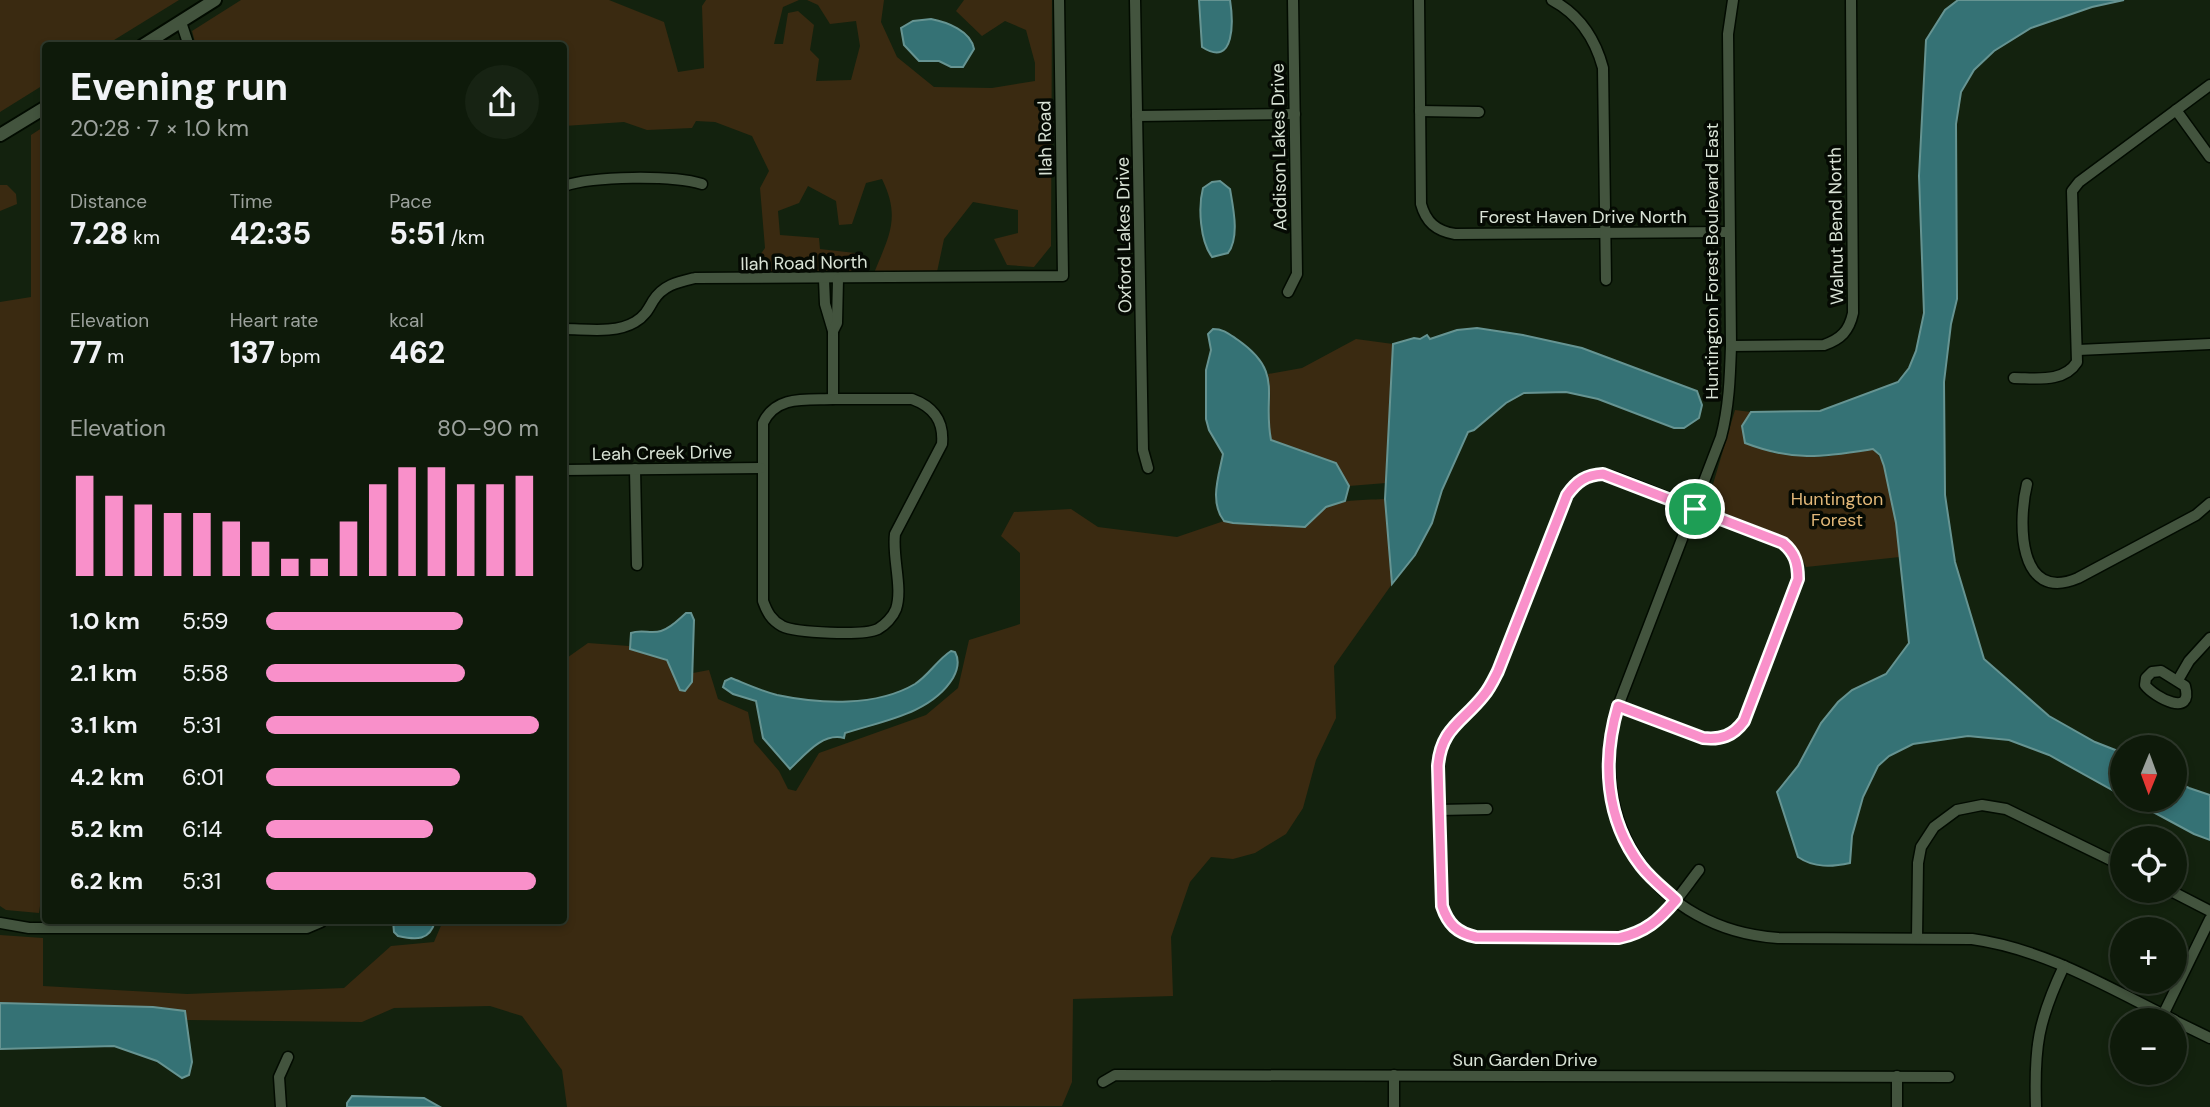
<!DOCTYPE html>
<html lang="en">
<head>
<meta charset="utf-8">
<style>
	body { margin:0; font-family:"DM Sans",sans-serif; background:#172313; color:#f1f3f6; height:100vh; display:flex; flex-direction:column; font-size:26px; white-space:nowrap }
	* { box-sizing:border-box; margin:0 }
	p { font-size:23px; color:#9ba19c }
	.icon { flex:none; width:38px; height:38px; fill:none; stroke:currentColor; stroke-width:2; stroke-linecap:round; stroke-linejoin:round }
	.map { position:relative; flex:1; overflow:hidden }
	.details { position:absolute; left:42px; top:42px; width:525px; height:882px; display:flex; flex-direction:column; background:#0e1a0a; border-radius:7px; box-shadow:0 4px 10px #0003,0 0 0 2px #2e382b }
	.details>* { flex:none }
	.needle { width:46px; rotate:181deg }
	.fabs { position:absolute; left:2110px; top:735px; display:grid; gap:14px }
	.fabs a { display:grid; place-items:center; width:77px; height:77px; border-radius:50%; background:#0e1a0a; box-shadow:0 4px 10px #0003,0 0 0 2px #2e382b; font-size:35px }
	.pin { position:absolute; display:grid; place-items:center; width:60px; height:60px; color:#fff; margin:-30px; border:4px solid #fff; border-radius:50%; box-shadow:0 2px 7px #0007 }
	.round { display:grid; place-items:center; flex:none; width:74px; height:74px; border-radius:37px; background:#172313 }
	.headline { display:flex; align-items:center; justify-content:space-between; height:119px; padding:0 28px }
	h1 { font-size:38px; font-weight:800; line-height:52px }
	.figures { display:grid; grid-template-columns:repeat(3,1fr); gap:10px; height:119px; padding:7px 28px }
	.figures div { display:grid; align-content:center }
	.figures b { font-size:30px; font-weight:800 }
	.figures small { font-size:19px; font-weight:400 }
	.figures p { font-size:19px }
	.chart { height:196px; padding:14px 28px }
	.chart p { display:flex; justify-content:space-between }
	.chart svg { width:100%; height:126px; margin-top:7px; stroke:#f990ca; stroke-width:6 }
	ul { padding:0 28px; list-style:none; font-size:23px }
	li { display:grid; grid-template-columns:112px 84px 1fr; align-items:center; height:52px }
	li i { height:18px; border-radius:9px; background:#f990ca }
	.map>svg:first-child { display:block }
</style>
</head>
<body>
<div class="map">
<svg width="2210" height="1107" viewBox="0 0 2210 1107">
	<rect width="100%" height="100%" fill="#13220e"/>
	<g fill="#3a2a11">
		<path d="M0,0H179L106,45L46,46L45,84L0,112Z"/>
		<path d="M241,0H609L664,22L678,72L704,68L702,6L706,0H799L783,7L774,44H783L788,13L798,11L814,25L810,50L819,59L816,81L851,80L860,46L856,21L830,24L818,5L807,0H884L881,22L897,57L934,87L992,88L1035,81V63L1026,30L1005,21L982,36L956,11L964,0H1052L1051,246L1034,267L1007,265L994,239L1018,233V210L973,202L944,239L937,272L874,273C889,236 901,218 882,179L866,183L852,224L839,225L836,201L808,186L799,203L778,211L780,235L819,238L820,249L855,253L862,260L858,275L768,273L755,262L765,248L760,188L769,171L752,136L715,122L696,121L692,128L647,130L624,122L564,126V46H196L192,31Z"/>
		<path d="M45,126L46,865L39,913L6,910L0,906V302L31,297V135Z"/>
		<path d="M0,185H7L16,194L17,204L0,211Z"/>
		<path d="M1356,339L1393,344L1386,483L1349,486L1336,463L1271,440C1267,418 1273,396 1268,374L1302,368Z"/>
		<path d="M1735,410L1751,412L1742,426L1772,453L1824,457L1873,449C1892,465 1897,531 1900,557L1806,567L1798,550L1787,540L1712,508L1708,501Z"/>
		<path d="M1385,499L1392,584L1334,666L1336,718L1316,760L1303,808L1286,834L1255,853L1233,859L1211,857L1190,882L1171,937L1173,996L1073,999L1072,1082L1062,1106L567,1107L562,1070L522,1016L490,1006L394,1008L362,1022L187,1020L185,1011L154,1007L0,1003V935L43,938V986L187,994L344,988L391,946L434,942L443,921L564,920V660L588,643L629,646L631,649L667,660L692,682L693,673L709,670L718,699L748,712L754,742L779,771L788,789L796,791L819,753L926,715L958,688L969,640L1020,624V553L1001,536L1014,512L1071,509L1098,527L1177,537L1224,521L1305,527C1330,497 1349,501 1385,499Z"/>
	</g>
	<g fill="#357275" stroke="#669492" stroke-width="2">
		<path d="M1199,0H1230C1233,19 1236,69 1202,47Z"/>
		<path d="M1958,0H2124L2092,7L2031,28L1994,51L1974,70L1961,92L1956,124L1957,299L1951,324L1944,382L1945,495L1955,562L1984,659L2049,716L2095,742L2123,753V796L2049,755L2009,740L1968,736L1913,744L1889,756L1878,766L1863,797L1852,836L1850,863C1832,867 1814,868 1798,857L1777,792L1798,766L1821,723L1838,702L1852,690L1886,674L1909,643L1896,523L1884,466L1880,455L1873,449C1822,457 1795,462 1745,443L1742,426L1751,412L1820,411L1898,382L1909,368L1916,351L1924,313L1919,176L1926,40L1945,10Z"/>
		<path d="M931,19C947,22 971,31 974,49L963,67H951L939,61H919L904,45L901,28L913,21Z"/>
		<path d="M1220,181L1230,189C1233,207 1240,237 1228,253L1212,257C1200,241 1198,207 1203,188L1212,182Z"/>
		<path d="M1477,328L1523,335L1582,348L1697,391L1702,405L1699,418L1684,428H1674L1598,399L1566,392L1524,393L1506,403L1474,430L1468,432L1442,490L1432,523L1415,555L1392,584L1385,499L1393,344L1414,338L1420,339L1427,335L1430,339L1457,330Z"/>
		<path d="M1213,329C1224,329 1229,334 1238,340C1285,373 1262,394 1271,440L1336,463L1349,486L1345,501L1326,507L1305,527L1233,523L1224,521C1209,502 1219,475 1223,454L1209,430L1206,419V370L1211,350L1208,334Z"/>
		<path d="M686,613H691L694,620L692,682L685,691L680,690L667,660L630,649L631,633C641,629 651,634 661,631C671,628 678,620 686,613Z"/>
		<path d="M951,651L955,652C960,661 958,669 953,678C931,714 882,721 845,733L844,738C822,732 804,756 790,769L763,738L756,701L733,694L723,687L725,681L731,678C746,684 761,691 777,695C820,704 876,707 915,684C929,675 937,660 951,651Z"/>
		<path d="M2175,781L2189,788L2210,795V840L2194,834L2131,800H2175Z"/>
		<path d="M393,921H435C430,941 416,940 398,936L394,932Z"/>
		<path d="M0,1003L153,1007L185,1011L192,1062L189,1075L182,1078L157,1061L114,1046L0,1049Z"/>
		<path d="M352,1096L424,1098L440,1107H347V1103Z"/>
	</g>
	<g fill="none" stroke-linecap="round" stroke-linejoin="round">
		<defs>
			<g id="minor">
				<path d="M1135,0L1143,450L1148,468"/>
				<path d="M1419,0L1421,204C1426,222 1436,231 1455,234L1729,232"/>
				<path d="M1552,0C1580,15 1595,38 1603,68L1606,280"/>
				<path d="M1733,0L1728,34L1731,346C1730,377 1729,407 1721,437L1618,706C1584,822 1656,930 1778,938L1972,939C2045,949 2109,988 2174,1020"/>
				<path d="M181,22L189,46"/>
				<path d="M2176,110L2210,157"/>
				<path d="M1420,111L1479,112"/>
				<path d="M1137,116L1295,114"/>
				<path d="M564,186C594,176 671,175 702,184"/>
				<path d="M824,279L825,304L833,331V399"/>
				<path d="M1288,292L1297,274L1293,0"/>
				<path d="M564,329C586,329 615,334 635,322C644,317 648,310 653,301C663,285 678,282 695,278L1063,276L1059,0"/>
				<path d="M833,331L837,323L838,279"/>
				<path d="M1731,346L1824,345C1841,339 1849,331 1853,313L1851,0"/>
				<path d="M2078,350L2210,344"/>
				<path d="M2014,378C2036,378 2064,383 2077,362L2072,191L2079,182L2210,85"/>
				<path d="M833,399H912C934,407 944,421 942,444L895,534C892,557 903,588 896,609C893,617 885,625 878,629C864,636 796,633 782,626C771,620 767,612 763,601V423C776,395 806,400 833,399Z"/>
				<path d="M635,469L637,565"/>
				<path d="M564,470L761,468"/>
				<path d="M2027,484C2018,520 2017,604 2078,578L2196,515L2210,503"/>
				<path d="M2161,671L2185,686C2194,718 2155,698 2145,685L2146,678L2152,672Z"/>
				<path d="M2178,680L2189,661L2210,638"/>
				<path d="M1618,706L1703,738C1721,740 1733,736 1744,721L1798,579C1798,563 1795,553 1783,543L1615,477C1593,471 1580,477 1567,495L1498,671C1494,679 1490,688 1484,695C1463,722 1441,728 1438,767L1442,906C1448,924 1457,933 1476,937L1619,938C1660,929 1675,901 1699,870"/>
				<path d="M1439,810L1487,809"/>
				<path d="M2171,891L2210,911"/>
				<path d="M0,923L29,928H307L321,922"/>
				<path d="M1917,938L1918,863L1921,847L1934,827L1957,810L1982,805L2006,809L2123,866"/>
				<path d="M2163,1015L2210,919"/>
				<path d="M2175,1021L2210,1038"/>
				<path d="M1394,1075V1107"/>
				<path d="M1897,1076V1107"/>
				<path d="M1103,1082L1115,1075L1949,1077"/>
				<path d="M281,1107L279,1077L288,1057"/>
				<path d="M2036,1107C2034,1047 2038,1021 2064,966"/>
			</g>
			<g id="tertiary">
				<path d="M142,46L215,0"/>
				<path d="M0,135L46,107"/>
			</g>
		</defs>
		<use href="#minor" stroke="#020b00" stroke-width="13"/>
		<use href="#tertiary" stroke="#020b00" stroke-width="16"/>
		<use href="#minor" stroke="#43543e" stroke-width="10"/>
		<use href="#tertiary" stroke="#43543e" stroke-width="12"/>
	</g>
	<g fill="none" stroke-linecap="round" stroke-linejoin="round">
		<defs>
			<path id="route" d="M1603,474L1783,543C1795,553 1798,563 1798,579L1744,721C1733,736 1721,740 1703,738L1618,706C1602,760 1605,819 1641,866C1651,879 1664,889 1676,900C1659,920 1646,932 1619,938L1476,937C1457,933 1448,924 1442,906L1438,766C1441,728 1463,722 1484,695C1490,688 1494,679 1498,671L1567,495C1577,481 1586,475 1603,474Z"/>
		</defs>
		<use href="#route" stroke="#fff" stroke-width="14"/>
		<use href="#route" stroke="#f990ca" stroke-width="9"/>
	</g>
	<g text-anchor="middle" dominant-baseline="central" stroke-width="7" stroke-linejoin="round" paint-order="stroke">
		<g font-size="18" fill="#d9e3d6" stroke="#050a03">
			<text transform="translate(1045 138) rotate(-91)">Ilah Road</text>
			<text transform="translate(1279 147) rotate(-91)">Addison Lakes Drive</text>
			<text x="1583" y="217">Forest Haven Drive North</text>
			<text transform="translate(1836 226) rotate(-91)">Walnut Bend North</text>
			<text transform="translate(1124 235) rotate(-91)">Oxford Lakes Drive</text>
			<text transform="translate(1712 261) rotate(-90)">Huntington Forest Boulevard East</text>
			<text transform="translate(804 263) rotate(-1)">Ilah Road North</text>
			<text transform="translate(662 453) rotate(-1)">Leah Creek Drive</text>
			<text x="1525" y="1060">Sun Garden Drive</text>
		</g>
		<g font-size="18" fill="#e2b879" stroke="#050a03">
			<text x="1837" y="499">Huntington<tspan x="1837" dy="21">Forest</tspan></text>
		</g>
	</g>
</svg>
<div class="fabs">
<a><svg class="needle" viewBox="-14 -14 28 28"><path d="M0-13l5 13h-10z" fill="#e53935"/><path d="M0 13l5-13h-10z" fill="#9ba19c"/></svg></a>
<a><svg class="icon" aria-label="locate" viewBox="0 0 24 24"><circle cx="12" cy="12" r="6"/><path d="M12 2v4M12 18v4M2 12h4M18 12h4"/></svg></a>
<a>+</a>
<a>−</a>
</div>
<div class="pin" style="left:1695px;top:509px;background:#1e9e55"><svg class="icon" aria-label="arrive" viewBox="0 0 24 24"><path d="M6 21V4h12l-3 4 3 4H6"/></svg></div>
<section class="details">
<div class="headline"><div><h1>Evening run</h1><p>20:28 · 7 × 1.0 km</p></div><a class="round"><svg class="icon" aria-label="share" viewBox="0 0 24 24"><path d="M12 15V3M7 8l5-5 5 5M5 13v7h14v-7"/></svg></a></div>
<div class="figures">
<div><p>Distance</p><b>7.28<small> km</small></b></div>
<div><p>Time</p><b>42:35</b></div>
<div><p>Pace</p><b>5:51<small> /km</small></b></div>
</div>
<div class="figures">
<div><p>Elevation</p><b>77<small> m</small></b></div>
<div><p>Heart rate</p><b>137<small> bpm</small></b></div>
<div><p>kcal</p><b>462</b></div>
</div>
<div class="chart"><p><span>Elevation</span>80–90 m</p>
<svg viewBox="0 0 160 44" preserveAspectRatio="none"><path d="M5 44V9M15 44V16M25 44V19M35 44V22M45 44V22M55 44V25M65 44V32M75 44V38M85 44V38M95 44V25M105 44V12M115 44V6M125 44V6M135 44V12M145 44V12M155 44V9"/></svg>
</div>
<ul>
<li><b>1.0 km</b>5:59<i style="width:72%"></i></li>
<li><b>2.1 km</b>5:58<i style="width:73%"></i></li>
<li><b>3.1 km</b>5:31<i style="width:100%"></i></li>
<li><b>4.2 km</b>6:01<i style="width:71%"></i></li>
<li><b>5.2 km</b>6:14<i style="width:61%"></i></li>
<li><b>6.2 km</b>5:31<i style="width:99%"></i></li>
</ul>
</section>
</div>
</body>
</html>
